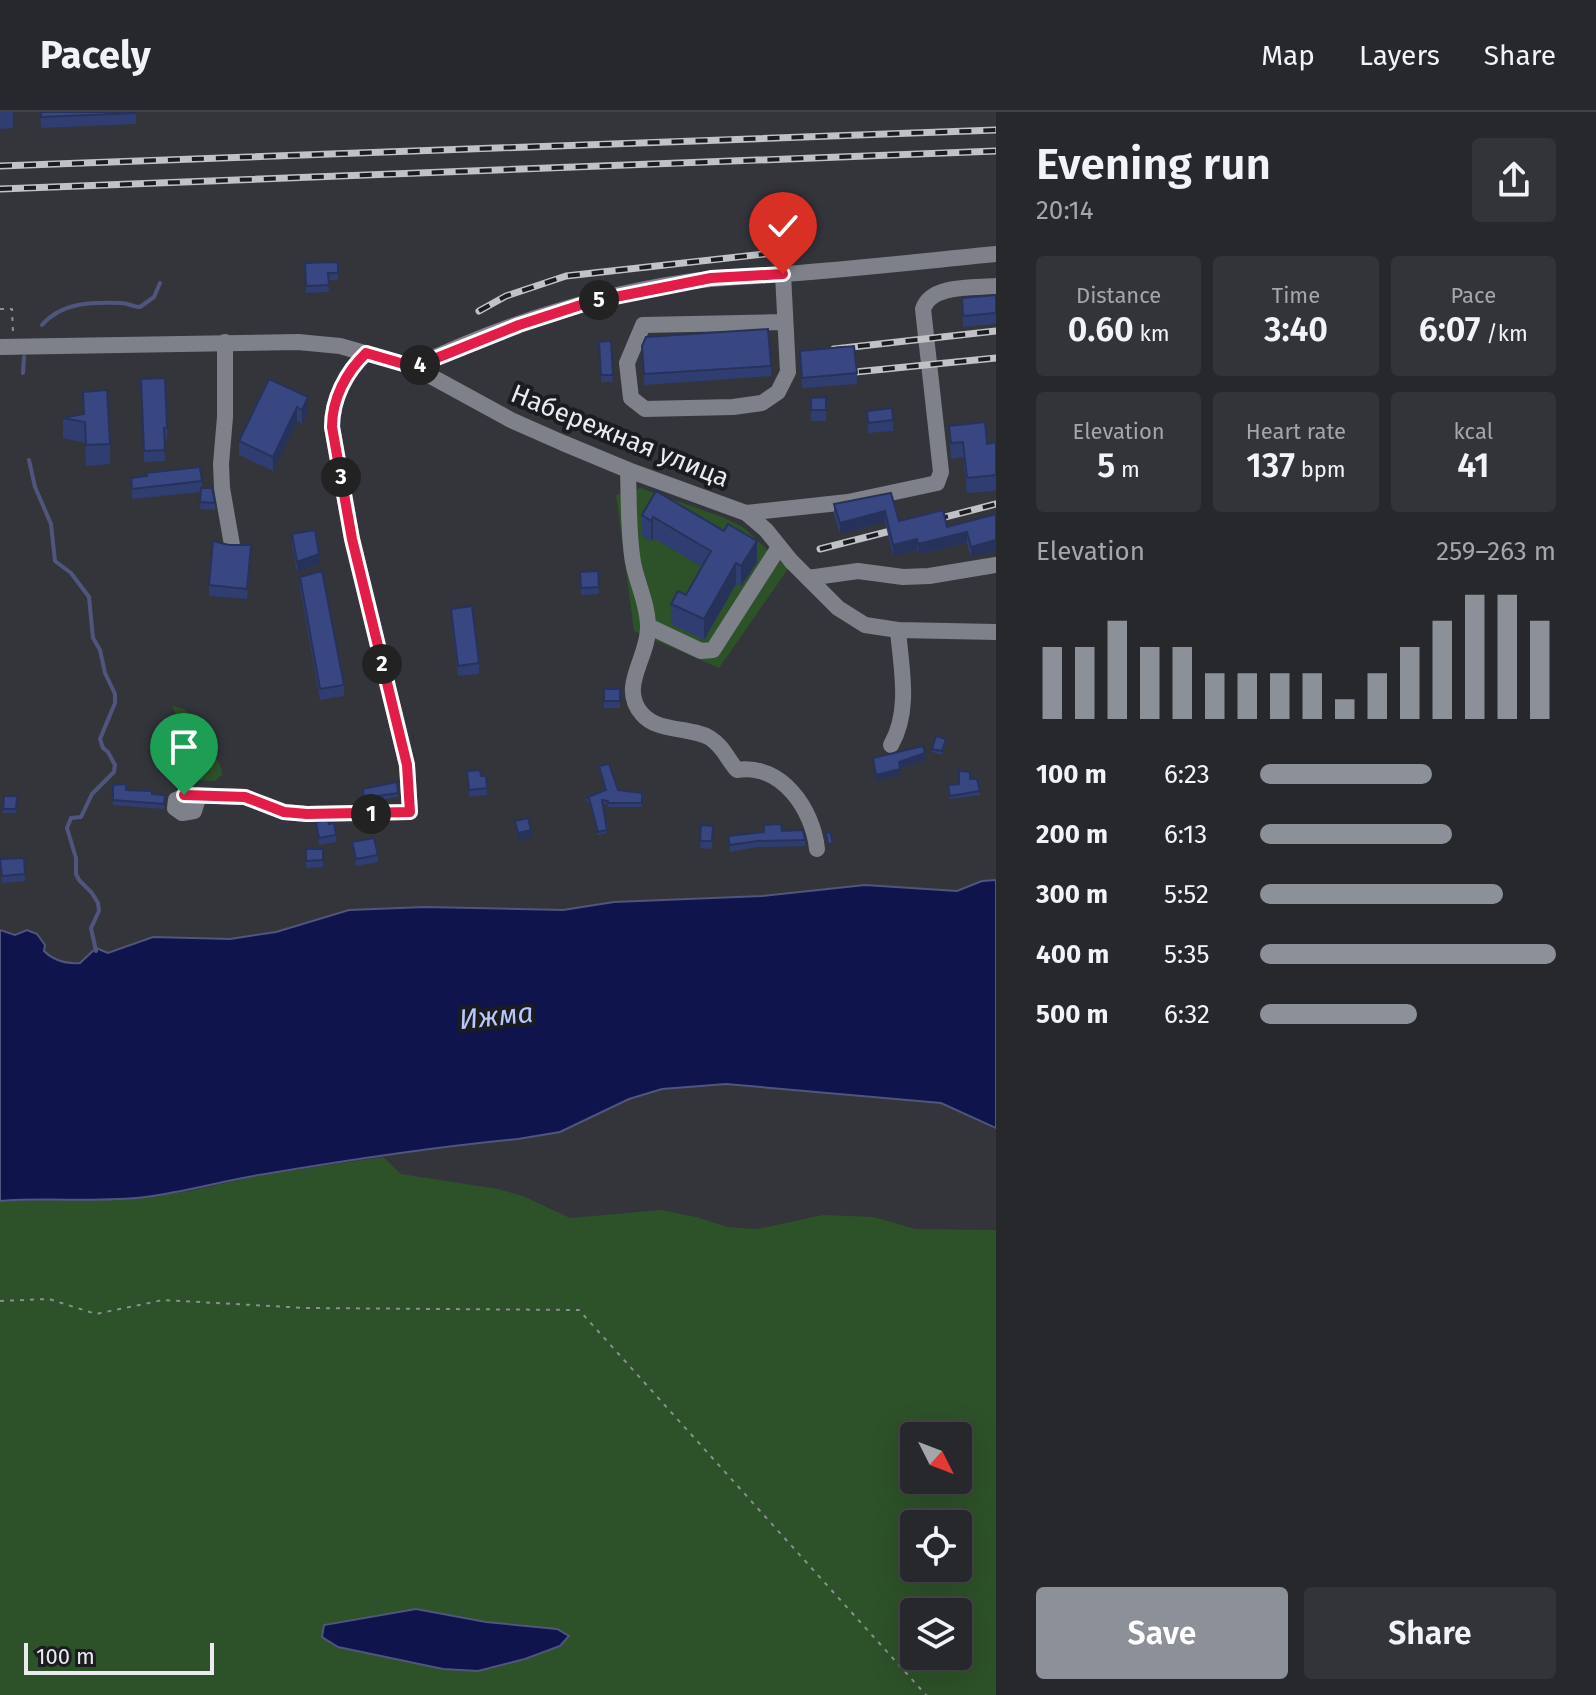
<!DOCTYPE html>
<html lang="en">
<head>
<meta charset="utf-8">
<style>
	body { margin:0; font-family:"Fira Sans",sans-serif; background:#323438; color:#f1f3f6; height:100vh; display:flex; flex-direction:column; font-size:30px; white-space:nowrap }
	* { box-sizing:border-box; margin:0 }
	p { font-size:26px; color:#a4a6a9 }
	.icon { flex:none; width:44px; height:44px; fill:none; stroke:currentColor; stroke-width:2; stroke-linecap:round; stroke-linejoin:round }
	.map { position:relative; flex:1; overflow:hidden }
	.side { display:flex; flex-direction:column; background:#26282c; width:600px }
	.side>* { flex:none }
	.needle { width:52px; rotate:132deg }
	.fabs { position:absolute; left:900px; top:1310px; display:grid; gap:16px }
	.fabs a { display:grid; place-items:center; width:72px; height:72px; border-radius:8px; background:#26282c; box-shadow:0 8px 32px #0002,0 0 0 2px #424448; font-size:40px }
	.scale { position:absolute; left:24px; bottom:20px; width:190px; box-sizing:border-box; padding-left:8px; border:4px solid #e9ebef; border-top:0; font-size:22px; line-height:28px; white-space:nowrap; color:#e9ebef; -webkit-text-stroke:6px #1b1c1f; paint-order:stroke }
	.pin { position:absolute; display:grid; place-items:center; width:68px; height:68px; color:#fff; margin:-82px -34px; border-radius:50% 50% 50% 0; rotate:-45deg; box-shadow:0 0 8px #0007 }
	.pin .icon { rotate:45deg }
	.km { position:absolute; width:40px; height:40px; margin:-20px; border-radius:50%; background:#222; color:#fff; font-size:22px; line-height:40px; text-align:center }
	.round { display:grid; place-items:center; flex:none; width:84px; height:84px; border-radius:8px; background:#323438 }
	.headline { display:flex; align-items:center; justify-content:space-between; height:136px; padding:0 40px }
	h1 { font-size:44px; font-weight:600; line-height:60px }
	.metrics { display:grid; grid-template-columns:repeat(3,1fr); gap:12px; height:136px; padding:8px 40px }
	.metrics div { display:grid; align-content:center; border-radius:8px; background:#323438; text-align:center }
	.metrics b { font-size:34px; font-weight:600 }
	.metrics small { font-size:22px; font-weight:400 }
	.metrics p { font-size:22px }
	.chart { height:224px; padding:16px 40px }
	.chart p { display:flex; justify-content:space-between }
	.chart svg { width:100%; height:144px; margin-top:8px; stroke:#8c9099; stroke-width:6 }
	.action { display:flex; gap:16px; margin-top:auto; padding:16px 40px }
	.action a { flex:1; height:92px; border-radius:8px; background:#8c9099; color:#fff; font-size:32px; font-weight:600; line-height:92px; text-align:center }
	.action a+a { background:#323438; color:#f1f3f6 }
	ul { padding:0 40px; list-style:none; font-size:26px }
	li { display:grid; grid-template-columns:128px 96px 1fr; align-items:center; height:60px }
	li i { height:20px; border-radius:10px; background:#8c9099 }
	header { display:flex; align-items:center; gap:48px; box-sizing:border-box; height:112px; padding:0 40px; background:#26282c; border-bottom:2px solid #424448 }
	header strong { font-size:38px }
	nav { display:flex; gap:44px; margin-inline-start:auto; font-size:28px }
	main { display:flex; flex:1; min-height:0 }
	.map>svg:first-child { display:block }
</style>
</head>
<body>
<header>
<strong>Pacely</strong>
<nav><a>Map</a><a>Layers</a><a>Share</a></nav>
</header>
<main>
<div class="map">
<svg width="996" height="1583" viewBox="0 0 996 1583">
	<rect width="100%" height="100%" fill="#33353b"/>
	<g fill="#2d5128" fill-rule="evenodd">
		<path d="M640,376L725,406L744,416L788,457L719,556L634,519L616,383Z"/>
		<path d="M172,594L184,597L192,606C184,640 221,633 222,663L215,669C188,667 170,672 165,639L181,613Z"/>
		<path d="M383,1045L401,1062L498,1077L523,1084L570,1106L661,1098L696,1105L728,1115L757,1117L823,1103L874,1105L915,1117L996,1118V1583H0V1089L148,1085L190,1079L261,1063ZM914,1324H958V1368H914ZM914,1412H958V1456H914ZM416,1497L486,1510L519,1512L560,1534L525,1547L478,1559L443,1557L338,1535ZM914,1500H958V1544H914Z"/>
	</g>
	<g fill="#0f154c" stroke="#50557d" stroke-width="2">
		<path d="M996,768V1016L941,991L726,972L662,977L629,987L560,1020L518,1027C433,1035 348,1048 265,1062C225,1068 186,1080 145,1085C97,1091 49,1085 0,1089V818L15,823L27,818L37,822L45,833L44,839C54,849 67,852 80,851L96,836L108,841L153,825L230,827L276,820L349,798L425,795L563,798L614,790L762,784L865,773L957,779L982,769Z"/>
		<path d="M416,1497L486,1510L557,1517L569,1524L560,1534L525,1547L478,1559L443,1557L338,1535L322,1525L324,1513Z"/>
	</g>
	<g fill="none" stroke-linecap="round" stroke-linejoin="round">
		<g stroke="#50557d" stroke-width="4">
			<path d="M42,213C62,190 92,190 121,191C129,191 132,195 140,195L154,185L160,171"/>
			<path d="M23,261L24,245"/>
			<path d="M29,348L35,375L51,412L55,449L71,461L89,485L93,526L100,538L105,561L115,582V591L100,627L103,636L108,640L115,653L114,660L92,682L81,705L71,706L67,716L76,746V762L79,768L92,781L98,791L99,799L91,816L96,839"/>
		</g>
		<g stroke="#8c8e93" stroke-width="2" stroke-dasharray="4 6" stroke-linecap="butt">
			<path d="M0,197H12L13,220"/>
			<path d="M0,1189L49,1187L96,1202L163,1188L306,1196L579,1198L926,1583"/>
		</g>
		<g stroke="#7e8189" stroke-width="16">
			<path d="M783,162L788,260L778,280L762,291L733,295L645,297L631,286L627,251L643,213L784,210"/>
			<path d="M225,230V305L221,352L222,376L232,433"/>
			<path d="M0,235L298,230L340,234L414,255L511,308L563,331L628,358L746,401L766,418L791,449L838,496L865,513L898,518L996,520"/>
			<path d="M414,255C500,214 593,184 686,170C719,165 751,165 784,162C854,157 925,149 996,142"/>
			<path d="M628,358C629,388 628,420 633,450C637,472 648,492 648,515C649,545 618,575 642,602C658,621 690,614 710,626C723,634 728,648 737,658C782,651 813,698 817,737"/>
			<path d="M746,401L848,390L937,371L941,360L923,197C931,172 974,176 996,174"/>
			<path d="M808,466L858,459L903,465L929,464L996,453"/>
			<path d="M648,514L701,539L713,538L779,435"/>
			<path d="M891,633C911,598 901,556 898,518"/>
			<path d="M199,683L194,699L182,701L175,696L176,688L188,683L245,685L284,700L307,702L410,700L407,653L352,427L332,315C332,287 346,260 366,241"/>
		</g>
		<defs>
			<g id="rail">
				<path d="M0,54L996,18"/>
				<path d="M0,77L996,39"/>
				<path d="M479,199L506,184L566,164L792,139"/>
				<path d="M834,237L996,219"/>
				<path d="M835,262L996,246"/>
				<path d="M820,437L996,392"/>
			</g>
		</defs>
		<use href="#rail" stroke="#c0c2c6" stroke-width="7"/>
		<use href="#rail" stroke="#1b1c1f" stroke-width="4" stroke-dasharray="12" stroke-linecap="butt"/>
	</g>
	<g fill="#303d70">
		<path d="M0,0H13V16L0,17Z"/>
		<path d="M40,0H136V12L41,16Z"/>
		<path d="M338,150V168H328L329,180L306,181L305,151Z"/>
		<path d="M996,183V212L963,215L962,186Z"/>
		<path d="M611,229L613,270H601L599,230Z"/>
		<path d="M642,234L771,254V264L644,273Z"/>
		<path d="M800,239L857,261V272L802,276Z"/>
		<path d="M141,267L167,316V327H164L165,349L144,350Z"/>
		<path d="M269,267L308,299L302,312L297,309L273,359L239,343V329Z"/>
		<path d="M83,280L110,332V352L86,354L85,331L63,326V306L83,302Z"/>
		<path d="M826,285V309H811V286Z"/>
		<path d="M867,299L893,308V319L868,321Z"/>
		<path d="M949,314L987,332L996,330V379L967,381L963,345L951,347Z"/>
		<path d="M131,366L202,369V376L215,391V398L200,397L201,380L132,387Z"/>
		<path d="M656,379L757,450L741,474L736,472L704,528L671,512V492L686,483L702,455L653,426L651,429L642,424V403Z"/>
		<path d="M891,381L899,409L947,415L996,402V439L971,445L967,431L918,442L917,438L893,444L885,410L840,422L834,403V392Z"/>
		<path d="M292,422L319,452L297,461L292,432Z"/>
		<path d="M229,433L251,443L247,487L209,484V473Z"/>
		<path d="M598,459L599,482L581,483L580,460Z"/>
		<path d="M300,465L344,573V584L320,588L300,476Z"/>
		<path d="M451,497L479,551V562L458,564L451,507Z"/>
		<rect x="604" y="577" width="16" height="19"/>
		<path d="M946,630L942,643L932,640V637Z"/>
		<path d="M599,654L618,678L642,681V695H608V692H602L607,721L598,723L589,690L586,689V686L605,679Z"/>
		<path d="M467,659L481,664H486L487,683L469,685Z"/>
		<path d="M970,667L980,679V683L950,687L948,673L959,672Z"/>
		<path d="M113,673L126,678L165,683L164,697L113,693Z"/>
		<path d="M363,677L398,681V685L364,690Z"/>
		<path d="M4,684H17L16,701H3Z"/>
		<path d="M316,710L329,712L336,723V730L319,733Z"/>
		<path d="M701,713L713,714L712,737L700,736Z"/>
		<path d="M782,719L805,728V734L757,735L730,740L728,724Z"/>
		<path d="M352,730L378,743V750L356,754Z"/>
		<path d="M306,737L323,748V755L306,756Z"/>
		<path d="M24,746L25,769L2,771L0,754Z"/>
	</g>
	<g fill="#27325b">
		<path d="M308,285V299L302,312V298Z"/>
		<path d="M297,295V309L273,359V345Z"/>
		<path d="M885,399V410L840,422V411Z"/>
		<path d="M653,405V426L651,429V409Z"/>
		<path d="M967,420V431L918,442V432Z"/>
		<path d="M917,427V438L893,444V433Z"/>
		<path d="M996,428V439L971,445V435Z"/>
		<path d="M757,429V450L741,474V454Z"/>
		<path d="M319,442V452L297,461V450Z"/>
		<path d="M736,451V472L704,528V507Z"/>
		<path d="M925,641V648L899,657V650Z"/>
		<path d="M900,657V663L876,669V663Z"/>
		<path d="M531,718V725L518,728V721Z"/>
	</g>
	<g fill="#384782" stroke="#27325b" stroke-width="2">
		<path d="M41,0H136V1L41,5Z"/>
		<path d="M338,150V161H328L329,173L306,174L305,151Z"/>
		<path d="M996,183V201L963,204L962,186Z"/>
		<path d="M768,217L771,254L644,262L642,234L646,225Z"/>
		<path d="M611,229L613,263H601L599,230Z"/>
		<path d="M854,234L857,261L802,266L800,239Z"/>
		<path d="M165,266L167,316H164L165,338L144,339L141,267Z"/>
		<path d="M269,267L308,285L302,298L297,295L273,345L239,329Z"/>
		<path d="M107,278L110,332L86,333L85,310L63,306L84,302L83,280Z"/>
		<path d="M826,285V298H811V286Z"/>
		<path d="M892,296L893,308L868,311L867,299Z"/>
		<path d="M985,310L987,332L996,330V363L967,366L963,330L951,331L949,314Z"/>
		<path d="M200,355L202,369L132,377L131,366L147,364L146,361Z"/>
		<path d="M201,376H212L215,391L200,390Z"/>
		<path d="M656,379L724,419L728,412L757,429L741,454L736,451L704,507L671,492L678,479L686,483L711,439L653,405L651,409L642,403Z"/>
		<path d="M891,381L899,409L943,398L947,415L996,402V428L971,435L967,420L918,432L917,427L893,433L885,399L840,411L834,392Z"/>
		<path d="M315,418L319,442L297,450L292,422Z"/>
		<path d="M213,429L229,433H251L247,477L209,473Z"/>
		<path d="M322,459L344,573L320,577L300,465Z"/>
		<path d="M598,459L599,475L581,476L580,460Z"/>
		<path d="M472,494L479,551L458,554L451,497Z"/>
		<rect x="604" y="577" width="16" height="12"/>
		<path d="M936,624L946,627L942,639L932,637Z"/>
		<path d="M923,634L925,641L899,650L900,657L876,663L873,646Z"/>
		<path d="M609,652L618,678L642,681V691H608V689L602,688L607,718L598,720L589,686H586L606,678L599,654Z"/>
		<path d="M480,658L481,664H486L487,676L469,678L467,659Z"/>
		<path d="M959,659L970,660V667H977L980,679L950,684L948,673L959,672Z"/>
		<path d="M397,670L398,681L364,686L363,677Z"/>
		<path d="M126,672V678L152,679V682L165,683L164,692L113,688V673Z"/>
		<path d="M4,684H17L16,697H3Z"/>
		<path d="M528,706L531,718L518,721L515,709Z"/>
		<path d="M328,708L329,712L334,711L336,723L319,726L316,710Z"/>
		<path d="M781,712L782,719L803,718L805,728L757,729L730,733L728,724L764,720V713Z"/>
		<path d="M701,713L713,714L712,729H700Z"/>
		<path d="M830,720L833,731L828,732L826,721Z"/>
		<path d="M374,726L378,743L356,747L352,730Z"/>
		<path d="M306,737H323V748L306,749Z"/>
		<path d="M24,746L25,762L2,764L0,747Z"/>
	</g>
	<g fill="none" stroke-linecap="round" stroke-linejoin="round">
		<defs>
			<path id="route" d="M184,683L245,685L284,700L307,702L410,700L407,653L352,427L332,315C332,287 346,260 366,241L414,255L519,213L590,190L711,166L783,162"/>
		</defs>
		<use href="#route" stroke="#fff" stroke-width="16"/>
		<use href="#route" stroke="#e11d48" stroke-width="10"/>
	</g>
	<g text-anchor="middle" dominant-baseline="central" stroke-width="8" stroke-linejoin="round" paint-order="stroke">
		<g font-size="26" fill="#e9ebef" stroke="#1b1c1f">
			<text transform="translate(620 324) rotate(22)">Набережная улица</text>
		</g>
		<g font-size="28" font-style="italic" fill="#b7c8ff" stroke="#1b1c1f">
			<text transform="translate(496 904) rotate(-6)">Ижма</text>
		</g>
	</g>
</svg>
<div class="fabs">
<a><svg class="needle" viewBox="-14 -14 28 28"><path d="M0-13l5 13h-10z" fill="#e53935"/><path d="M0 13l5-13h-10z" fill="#a4a6a9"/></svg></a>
<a><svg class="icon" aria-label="locate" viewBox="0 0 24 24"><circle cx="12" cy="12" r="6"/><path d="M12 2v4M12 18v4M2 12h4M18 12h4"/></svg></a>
<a><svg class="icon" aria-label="layers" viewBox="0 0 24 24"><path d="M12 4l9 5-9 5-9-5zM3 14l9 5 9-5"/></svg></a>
</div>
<div class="scale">100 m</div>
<div class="pin" style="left:184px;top:683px;background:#1e9e55"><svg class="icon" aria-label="arrive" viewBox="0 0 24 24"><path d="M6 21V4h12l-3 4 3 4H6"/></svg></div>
<div class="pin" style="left:783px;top:162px;background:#d93025"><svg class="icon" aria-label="check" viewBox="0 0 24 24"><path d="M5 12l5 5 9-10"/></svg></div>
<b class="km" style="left:371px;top:702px">1</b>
<b class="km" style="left:382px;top:552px">2</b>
<b class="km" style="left:341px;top:365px">3</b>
<b class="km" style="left:420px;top:253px">4</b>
<b class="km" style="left:599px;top:188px">5</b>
</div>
<section class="side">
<div class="headline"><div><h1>Evening run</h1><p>20:14</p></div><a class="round"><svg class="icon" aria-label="share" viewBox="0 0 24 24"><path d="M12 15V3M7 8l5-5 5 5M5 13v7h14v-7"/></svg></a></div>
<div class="metrics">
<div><p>Distance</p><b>0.60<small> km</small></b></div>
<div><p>Time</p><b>3:40</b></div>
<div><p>Pace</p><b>6:07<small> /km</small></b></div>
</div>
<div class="metrics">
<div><p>Elevation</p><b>5<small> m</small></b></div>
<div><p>Heart rate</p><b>137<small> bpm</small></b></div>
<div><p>kcal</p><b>41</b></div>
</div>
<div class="chart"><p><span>Elevation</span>259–263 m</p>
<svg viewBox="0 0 160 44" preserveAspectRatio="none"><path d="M5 44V22M15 44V22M25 44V14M35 44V22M45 44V22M55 44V30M65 44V30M75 44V30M85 44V30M95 44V38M105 44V30M115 44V22M125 44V14M135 44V6M145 44V6M155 44V14"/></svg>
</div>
<ul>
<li><b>100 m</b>6:23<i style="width:58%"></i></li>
<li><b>200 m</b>6:13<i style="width:65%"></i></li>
<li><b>300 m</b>5:52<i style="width:82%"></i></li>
<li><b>400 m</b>5:35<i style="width:100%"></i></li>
<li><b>500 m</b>6:32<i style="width:53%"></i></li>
</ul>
<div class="action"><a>Save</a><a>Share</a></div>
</section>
</main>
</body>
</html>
